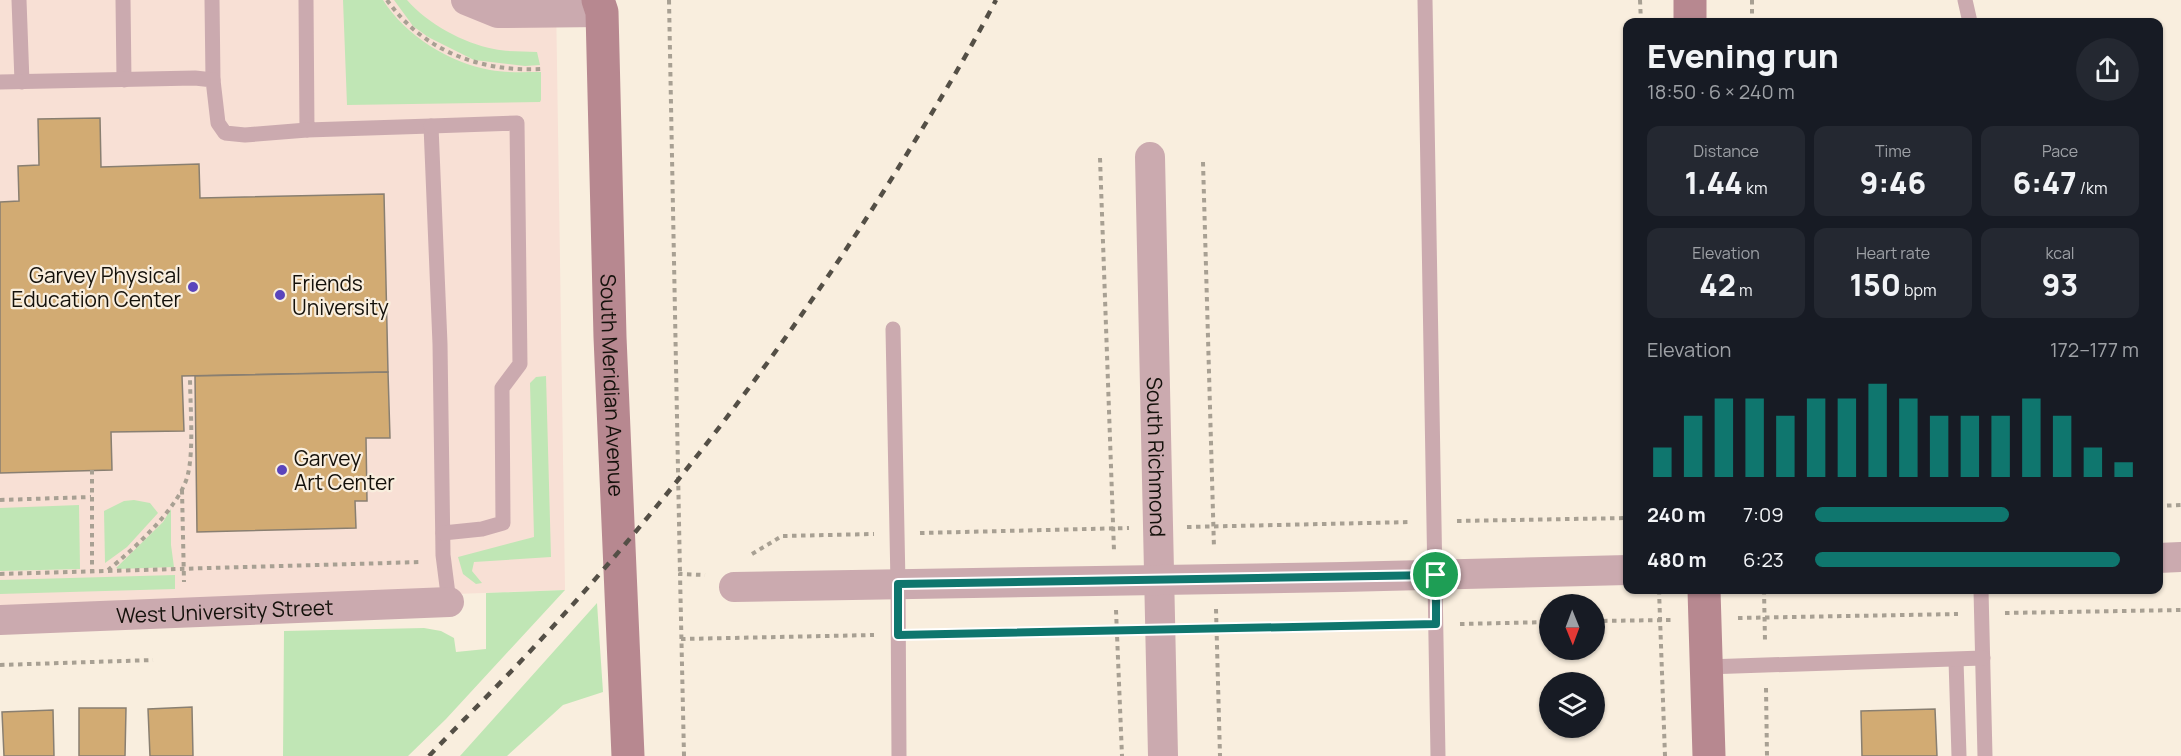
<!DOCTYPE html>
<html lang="en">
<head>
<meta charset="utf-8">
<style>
	body { margin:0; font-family:Manrope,sans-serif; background:#242831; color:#f1f3f6; height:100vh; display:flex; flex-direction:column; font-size:22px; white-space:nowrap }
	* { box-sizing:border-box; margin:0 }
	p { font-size:20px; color:#9ea1a6 }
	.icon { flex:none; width:33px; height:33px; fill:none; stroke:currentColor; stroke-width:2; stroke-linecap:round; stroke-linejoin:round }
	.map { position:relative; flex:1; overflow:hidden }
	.details { position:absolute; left:1623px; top:18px; width:540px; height:576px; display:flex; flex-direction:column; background:#171b24; border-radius:12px; box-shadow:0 2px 4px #0004 }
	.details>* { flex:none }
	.needle { width:39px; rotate:179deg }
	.buttons { position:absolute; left:1539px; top:594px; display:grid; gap:12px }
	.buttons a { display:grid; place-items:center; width:66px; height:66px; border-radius:50%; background:#171b24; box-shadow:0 2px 4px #0004; font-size:30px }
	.pin { position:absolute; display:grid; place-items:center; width:51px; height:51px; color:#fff; margin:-26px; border:3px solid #fff; border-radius:50%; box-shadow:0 2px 6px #0007 }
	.round { display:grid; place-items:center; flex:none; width:63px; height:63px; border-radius:32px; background:#242831 }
	.summary { display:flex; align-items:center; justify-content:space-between; height:102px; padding:0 24px }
	h1 { font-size:33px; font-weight:800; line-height:45px }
	.stats { display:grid; grid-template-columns:repeat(3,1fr); gap:9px; height:102px; padding:6px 24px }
	.stats div { display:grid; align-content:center; border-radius:12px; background:#242831; text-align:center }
	.stats b { font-size:30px; font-weight:800 }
	.stats small { font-size:16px; font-weight:400 }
	.stats p { font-size:16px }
	.chart { height:168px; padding:12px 24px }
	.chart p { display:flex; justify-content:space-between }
	.chart svg { width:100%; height:108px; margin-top:6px; stroke:#0f766e; stroke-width:6 }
	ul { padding:0 24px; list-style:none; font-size:20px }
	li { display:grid; grid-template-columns:96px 72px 1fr; align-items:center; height:45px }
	li i { height:15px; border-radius:8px; background:#0f766e }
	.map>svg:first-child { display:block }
</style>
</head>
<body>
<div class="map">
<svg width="2181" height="756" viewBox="0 0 2181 756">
	<rect width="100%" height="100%" fill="#f9eede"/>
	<path fill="#f8e0d5" d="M0,0H556L565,590L0,611Z"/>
	<g fill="#c0e6b5">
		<path d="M343,0H383C406,36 448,62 490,70C506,73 524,72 541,72V100L540,102L347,105Z"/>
		<path d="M394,0H407C428,24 463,43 494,49C507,52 523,51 537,52L540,65L525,66L474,60L428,37L413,26Z"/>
		<path d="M546,376L551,557L474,562L472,571L482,583L476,584L463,574L458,557L534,537L530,383L536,377Z"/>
		<path d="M134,500L150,503L158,513L127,547L105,563L104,511L124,501Z"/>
		<path d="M79,505L80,569L0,571V508Z"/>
		<path d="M171,509V545L174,567L119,569L116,568L163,522Z"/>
		<path d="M175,575V589L0,594V580Z"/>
		<path d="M565,590L446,719L408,756H283L284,631L424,628L441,631L454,638L456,652L486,649V593Z"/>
		<path d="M597,603L603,692L563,705L507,756H460Z"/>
	</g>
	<g fill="#d2ab73" stroke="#897f71" stroke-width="1.5">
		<path d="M100,118L101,167L199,164L200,198L384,194L388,372L182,376L184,431L111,432L112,470L0,473V202L19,201L18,166L39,165L38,119Z"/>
		<path d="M388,372L390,438H366L367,501H355L356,528L197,532L195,376Z"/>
		<path d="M192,707L193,756H150L148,709Z"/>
		<path d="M79,708H126L125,756H79Z"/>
		<path d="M1935,709L1937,756H1862L1861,711Z"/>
		<path d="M53,710L54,756H4L2,712Z"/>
	</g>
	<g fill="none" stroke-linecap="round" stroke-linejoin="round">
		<g stroke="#a8a093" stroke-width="4" stroke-dasharray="4.5 4.5" stroke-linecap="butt">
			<path d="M387,0C423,51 480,72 541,69"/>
			<path d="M669,0L680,574"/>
			<path d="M1640,0L1641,22"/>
			<path d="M1752,0V22"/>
			<path d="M1100,158L1114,551"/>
			<path d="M1203,162L1214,548"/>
			<path d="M92,470V571"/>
			<path d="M182,490L184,582"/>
			<path d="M0,500L91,497"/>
			<path d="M2158,506L2181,505"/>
			<path d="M1457,521L1628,518"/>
			<path d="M1187,527L1411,522"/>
			<path d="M920,533L1129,528"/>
			<path d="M752,554L782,536L874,534"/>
			<path d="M108,570C133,550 181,506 188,474C194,448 190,404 190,376"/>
			<path d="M0,574L422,562"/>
			<path d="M1659,590L1665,756"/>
			<path d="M1764,590L1765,641"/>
			<path d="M1216,609L1220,756"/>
			<path d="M1116,610L1122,756"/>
			<path d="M2005,613L2181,610"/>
			<path d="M1738,618L1958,614"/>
			<path d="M1594,621L1673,620"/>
			<path d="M1460,624L1550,622"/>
			<path d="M1190,629L1414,625"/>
			<path d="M920,634L1129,630"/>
			<path d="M681,639L874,635"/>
			<path d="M0,665L153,660"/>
			<path d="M1766,688L1767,756"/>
			<path d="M684,756L680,574L705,575"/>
		</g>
		<g stroke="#cbaaaf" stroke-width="15">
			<path d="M19,0L22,82"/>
			<path d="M123,0L124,80"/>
			<path d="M212,0L213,80"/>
			<path d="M306,0L307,130L431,126L440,344L443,555L449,602"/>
			<path d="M1425,0L1438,756"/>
			<path d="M1965,0L1970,22"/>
			<path d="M0,82L195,78L213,80L218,123L225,133L245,135L307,130"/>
			<path d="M431,126L517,123L520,364L502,388L503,523L482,529L443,533"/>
			<path d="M893,329L898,584L899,756"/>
			<path d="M1981,590L1985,756"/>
			<path d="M1956,660L1959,756"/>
			<path d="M1706,667L1983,658"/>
		</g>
		<g stroke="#cbaaaf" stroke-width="30">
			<path d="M466,0L498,13L602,12"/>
			<path id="s1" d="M1150,157L1163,756"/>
			<path d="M2158,558L2181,557"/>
			<path d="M734,587L1343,577L1628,570"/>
			<path id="s2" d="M0,620L449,602"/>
		</g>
		<g stroke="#b78890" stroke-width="33">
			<path id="s3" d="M598,0L602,12L610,337L628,756"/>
			<path d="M1690,0V22"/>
			<path d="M1704,590L1709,756"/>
		</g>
		<path stroke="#544f46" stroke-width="4.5" stroke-dasharray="8 8" stroke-linecap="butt" d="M429,756C464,719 500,684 535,646C674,496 798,331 905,157C937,105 968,54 996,0"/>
	</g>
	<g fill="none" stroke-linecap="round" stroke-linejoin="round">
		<defs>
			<path id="route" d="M1436,575V624L898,635V584Z"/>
		</defs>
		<use href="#route" stroke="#fff" stroke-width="12"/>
		<use href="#route" stroke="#0f766e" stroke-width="8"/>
	</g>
	<g fill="#5a44bc" stroke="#f9eede" stroke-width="2">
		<circle cx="193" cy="287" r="6"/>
		<circle cx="280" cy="295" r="6"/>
		<circle cx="282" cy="470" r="6"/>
	</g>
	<g text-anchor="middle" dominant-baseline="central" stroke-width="4.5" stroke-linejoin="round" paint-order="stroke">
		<g font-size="21" fill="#14110b" stroke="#f9eede" text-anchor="start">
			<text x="181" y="275" text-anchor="end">Garvey Physical<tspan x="181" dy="24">Education Center</tspan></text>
			<text x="292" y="283">Friends<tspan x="292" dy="24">University</tspan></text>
			<text x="294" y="458">Garvey<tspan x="294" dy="24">Art Center</tspan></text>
		</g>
		<g font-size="21" fill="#14110b" stroke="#f9eede">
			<text stroke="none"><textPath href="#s3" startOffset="386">South Meridian Avenue</textPath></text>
			<text stroke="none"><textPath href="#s1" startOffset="300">South Richmond</textPath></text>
			<text stroke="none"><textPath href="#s2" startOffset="225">West University Street</textPath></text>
		</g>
	</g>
</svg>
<div class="buttons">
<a><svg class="needle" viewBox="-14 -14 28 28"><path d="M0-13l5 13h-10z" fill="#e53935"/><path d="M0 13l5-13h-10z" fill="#9ea1a6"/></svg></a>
<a><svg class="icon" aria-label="layers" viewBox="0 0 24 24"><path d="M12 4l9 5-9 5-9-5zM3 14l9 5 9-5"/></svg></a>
</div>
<div class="pin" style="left:1436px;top:575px;background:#1e9e55"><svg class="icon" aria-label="arrive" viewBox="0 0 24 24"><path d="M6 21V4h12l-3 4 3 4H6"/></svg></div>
<section class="details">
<div class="summary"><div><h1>Evening run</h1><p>18:50 · 6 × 240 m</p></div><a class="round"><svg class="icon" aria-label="share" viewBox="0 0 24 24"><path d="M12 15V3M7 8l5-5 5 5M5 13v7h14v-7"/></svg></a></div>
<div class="stats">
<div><p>Distance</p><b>1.44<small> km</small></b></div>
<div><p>Time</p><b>9:46</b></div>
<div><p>Pace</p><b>6:47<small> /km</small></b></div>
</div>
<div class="stats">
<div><p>Elevation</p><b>42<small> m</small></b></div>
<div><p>Heart rate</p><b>150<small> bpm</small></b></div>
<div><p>kcal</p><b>93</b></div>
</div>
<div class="chart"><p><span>Elevation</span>172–177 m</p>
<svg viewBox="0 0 160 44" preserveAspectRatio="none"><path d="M5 44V32M15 44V19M25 44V12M35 44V12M45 44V19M55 44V12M65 44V12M75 44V6M85 44V12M95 44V19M105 44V19M115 44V19M125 44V12M135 44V19M145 44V32M155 44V38"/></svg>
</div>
<ul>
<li><b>240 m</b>7:09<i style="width:60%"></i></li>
<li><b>480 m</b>6:23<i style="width:94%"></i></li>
</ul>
</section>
</div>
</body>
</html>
